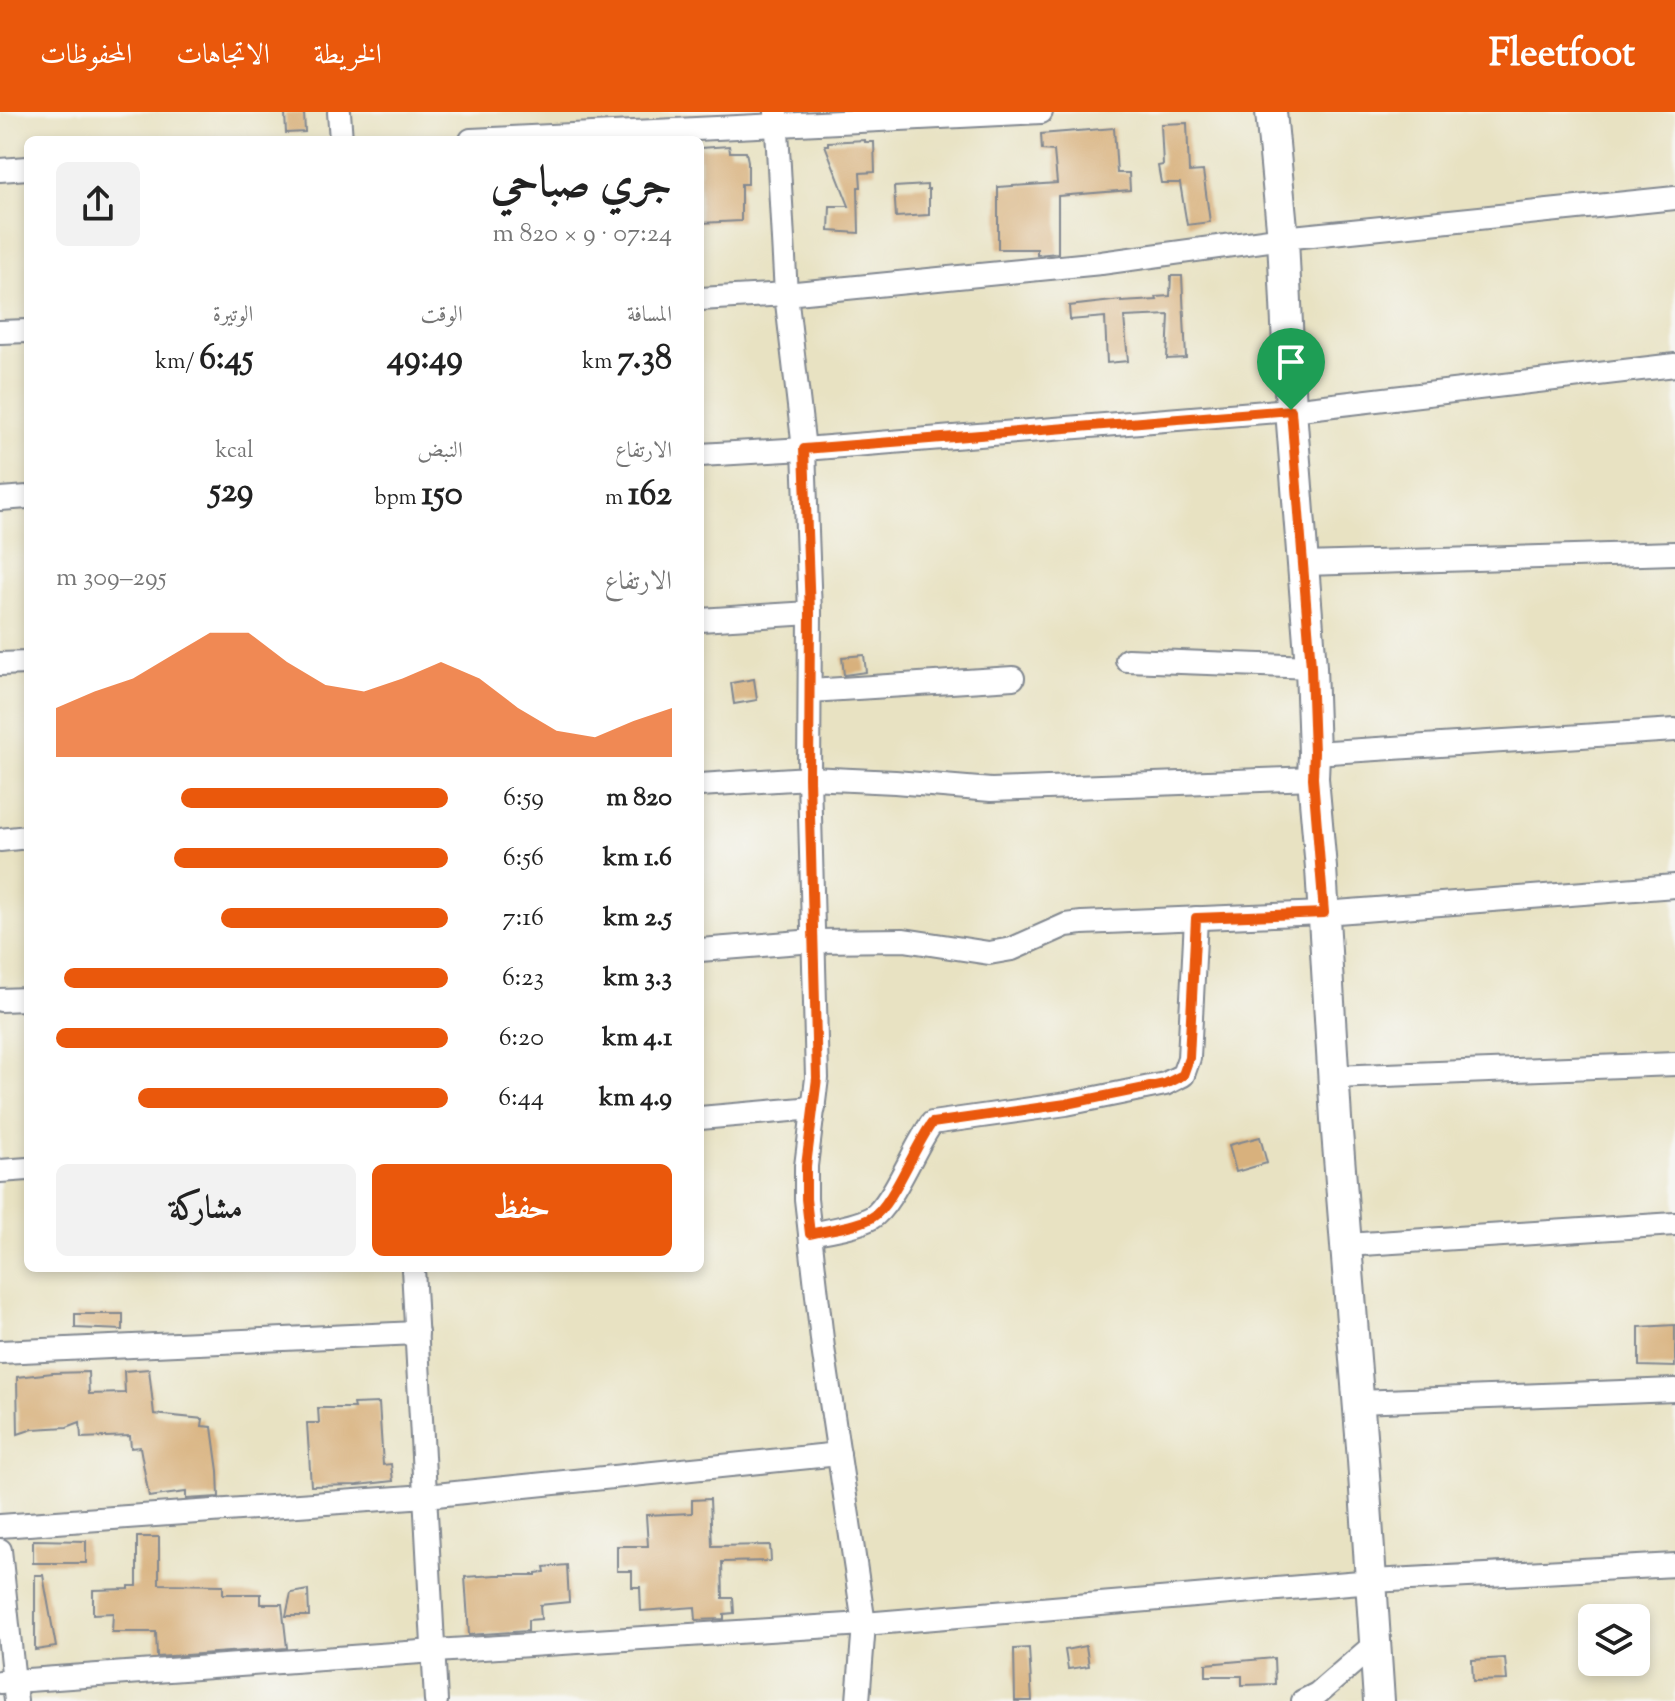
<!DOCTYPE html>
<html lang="ar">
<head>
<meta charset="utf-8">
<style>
	body { margin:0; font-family:"Sorts Mill Goudy",Amiri,serif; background:#f2f2f2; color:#222; direction:rtl; height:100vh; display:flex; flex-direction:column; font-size:30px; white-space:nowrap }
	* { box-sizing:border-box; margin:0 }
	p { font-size:26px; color:#767676 }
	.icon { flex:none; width:44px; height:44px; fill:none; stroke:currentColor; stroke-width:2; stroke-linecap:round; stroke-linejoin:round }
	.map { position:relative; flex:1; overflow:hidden; direction:ltr }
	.details { position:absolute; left:24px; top:24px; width:680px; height:1136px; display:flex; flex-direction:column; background:#fff; border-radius:12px; box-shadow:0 4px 12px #0003; direction:rtl }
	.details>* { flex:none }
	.buttons { position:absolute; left:1578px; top:1492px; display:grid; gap:16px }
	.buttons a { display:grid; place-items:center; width:72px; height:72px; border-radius:12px; background:#fff; box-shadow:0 4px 12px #0003; font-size:40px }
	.pin { position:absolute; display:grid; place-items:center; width:68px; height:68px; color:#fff; margin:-82px -34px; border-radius:50% 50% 50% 0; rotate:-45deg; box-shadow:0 0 8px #0007 }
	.pin .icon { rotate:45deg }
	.round { display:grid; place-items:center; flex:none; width:84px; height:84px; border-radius:12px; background:#f2f2f2 }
	.head { display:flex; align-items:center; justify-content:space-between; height:136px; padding:0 32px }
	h1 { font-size:44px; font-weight:700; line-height:60px }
	.figures { display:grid; grid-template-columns:repeat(3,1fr); gap:12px; height:136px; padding:8px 32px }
	.figures div { display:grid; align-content:center }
	.figures b { font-size:34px; font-weight:700 }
	.figures small { font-size:22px; font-weight:400 }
	.figures p { font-size:22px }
	.chart { height:224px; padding:16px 32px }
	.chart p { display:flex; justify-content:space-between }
	.chart svg { width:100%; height:144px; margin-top:8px; fill:#ea580c; opacity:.7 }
	.action { display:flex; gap:16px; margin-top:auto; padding:16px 32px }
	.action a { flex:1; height:92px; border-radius:12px; background:#ea580c; color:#fff; font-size:32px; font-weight:700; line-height:92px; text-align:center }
	.action a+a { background:#f2f2f2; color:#222 }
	ul { padding:0 32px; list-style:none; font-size:26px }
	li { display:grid; grid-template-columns:128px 96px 1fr; align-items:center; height:60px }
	li i { height:20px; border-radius:10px; background:#ea580c }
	header { display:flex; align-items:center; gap:48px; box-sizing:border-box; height:112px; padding:0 40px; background:#ea580c; color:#fff }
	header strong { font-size:38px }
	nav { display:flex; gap:44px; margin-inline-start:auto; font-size:28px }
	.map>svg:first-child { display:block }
</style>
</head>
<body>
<header>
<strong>Fleetfoot</strong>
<nav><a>الخريطة</a><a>الاتجاهات</a><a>المحفوظات</a></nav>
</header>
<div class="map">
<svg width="1675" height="1589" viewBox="0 0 1675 1589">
	<rect width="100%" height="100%" fill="#f6f6f2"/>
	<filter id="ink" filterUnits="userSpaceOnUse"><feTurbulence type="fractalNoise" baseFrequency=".0125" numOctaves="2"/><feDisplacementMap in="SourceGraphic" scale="16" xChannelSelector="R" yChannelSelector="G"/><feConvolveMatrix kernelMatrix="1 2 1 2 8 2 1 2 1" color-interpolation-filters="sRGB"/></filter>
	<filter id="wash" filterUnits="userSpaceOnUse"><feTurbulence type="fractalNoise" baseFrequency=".006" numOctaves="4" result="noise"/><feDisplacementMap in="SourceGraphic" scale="32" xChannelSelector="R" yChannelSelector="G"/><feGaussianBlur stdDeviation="1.8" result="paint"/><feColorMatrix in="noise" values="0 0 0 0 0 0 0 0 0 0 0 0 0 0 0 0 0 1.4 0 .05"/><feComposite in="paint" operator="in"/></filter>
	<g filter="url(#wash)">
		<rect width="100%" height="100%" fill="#e8e2c2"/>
		<g id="blocks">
			<g fill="#d8b17d">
				<path d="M304,1L305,20L286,21L285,2Z"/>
				<path d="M1187,11L1189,60L1203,59L1210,110L1187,113L1180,71H1161L1158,54L1163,53L1161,12Z"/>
				<path d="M1114,16L1117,61H1129L1130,78L1058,84V141L1037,143V137H998V75L1057,71L1054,39L1042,38L1041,22Z"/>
				<path d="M865,28V30H874L875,60L860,61L861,75H858L859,121L829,119L830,94H849L825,33H828V30Z"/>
				<path d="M729,34L730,40H746L748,49V72H741V109L700,111V36Z"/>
				<path d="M927,73V77H929V103L896,105L894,75Z"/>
				<path d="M1171,164H1182L1186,246L1167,247L1169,203L1124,205L1128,249L1107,251L1105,205L1070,208L1069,194L1121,188V190L1157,188L1156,185L1170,184Z"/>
				<path d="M864,543L866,560L844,563L842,545Z"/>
				<path d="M754,567L757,588L734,592L731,571Z"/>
				<path d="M1260,1025L1267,1051L1236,1060L1229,1033Z"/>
				<path d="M75,1202H123V1218L75,1216Z"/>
				<path d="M1675,1213V1255L1639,1254V1215Z"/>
				<path d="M149,1257L154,1302L203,1307L202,1314L212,1315L218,1359L219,1385L186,1387V1380L149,1385L140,1335L131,1336L130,1324L81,1326L80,1310L67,1315L33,1317L18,1322L17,1265L53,1261L88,1260L89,1282L125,1281L124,1259Z"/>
				<path d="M379,1291L383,1353L391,1352L393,1369L358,1373L311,1374L307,1311H319L318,1296H354L353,1292Z"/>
				<path d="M710,1387L712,1434L770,1433L771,1449L722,1450L723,1486H733L734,1501L724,1502V1507L696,1508L695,1495L641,1499L640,1475H632V1459H617V1434H648L646,1403L692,1401V1388Z"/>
				<path d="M137,1425H159V1472L223,1473V1482H261V1492H282L287,1536L157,1545L156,1520H112L113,1501L93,1502V1478L129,1477V1474H137Z"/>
				<path d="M33,1428L86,1429V1451H33Z"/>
				<path d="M567,1453L569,1490L540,1493L541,1507L528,1508V1519L469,1523L465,1465L496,1463H536V1461L545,1460L544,1455Z"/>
				<path d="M35,1463H43L56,1535L35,1538Z"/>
				<path d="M308,1478L309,1504H286L291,1481Z"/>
				<path d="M1086,1534L1089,1554L1068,1557L1065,1538Z"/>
				<path d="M1029,1536L1032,1589H1015L1014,1537Z"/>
				<path d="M1274,1546L1275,1572L1242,1573V1564H1206V1552Z"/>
				<path d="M1505,1546L1507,1568L1473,1569L1472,1548Z"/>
			</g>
		</g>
	</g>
	<g filter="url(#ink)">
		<use href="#blocks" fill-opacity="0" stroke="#828890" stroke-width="2"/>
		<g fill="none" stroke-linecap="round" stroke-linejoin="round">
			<defs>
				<g id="minor">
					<path d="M339,0L341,28"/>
					<path d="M776,0L786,182L804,337L810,501L809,666L817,966L806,1054V1087L823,1236L864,1512L858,1589"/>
					<path d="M471,28L1041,0"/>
					<path d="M0,58L28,56"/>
					<path d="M700,187L786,182L1101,151L1283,126L1675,86"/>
					<path d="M0,220L28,219"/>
					<path d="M700,343L804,337L1291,298L1675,253"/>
					<path d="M0,387L28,385"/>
					<path d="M1304,452L1675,441"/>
					<path d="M700,508L810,501"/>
					<path d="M1127,548L1311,555"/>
					<path d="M0,552L28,551"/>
					<path d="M810,579L1013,566"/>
					<path d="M1314,641L1675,618"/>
					<path d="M700,673L809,666L895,670L991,678L1313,666"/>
					<path d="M0,728L28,725"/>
					<path d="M700,838L814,829L904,828L989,841L1012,837L1066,813L1082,811L1324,801L1675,774"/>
					<path d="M0,888L28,887"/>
					<path d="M1334,965L1675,952"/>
					<path d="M700,1006L814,996"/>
					<path d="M0,1059L28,1057"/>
					<path d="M810,1122C830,1118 854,1115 871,1106C892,1094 915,1033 932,1011L1066,992L1165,972L1183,963L1189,946L1196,806"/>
					<path d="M1346,1133L1675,1112"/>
					<path d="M413,1156L436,1589"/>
					<path d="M0,1240L417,1221"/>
					<path d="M1358,1290L1675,1278"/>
					<path d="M0,1414L426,1384L839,1342"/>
					<path d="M0,1438L16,1589"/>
					<path d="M0,1570L435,1539L864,1512L1372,1469L1675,1453"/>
					<path d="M1303,1589L1317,1582L1376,1531"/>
				</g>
				<path id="secondary" d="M1271,0L1283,126L1291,298L1311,555L1314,641L1313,666L1321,756L1336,1007L1363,1348L1379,1589"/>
			</defs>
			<use href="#minor" stroke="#828890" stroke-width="26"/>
			<use href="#secondary" stroke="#828890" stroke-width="34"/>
			<use href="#minor" stroke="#fff" stroke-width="22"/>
			<use href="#secondary" stroke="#fff" stroke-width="30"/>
		</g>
	</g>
	<g fill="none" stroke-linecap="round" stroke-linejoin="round" filter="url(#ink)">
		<defs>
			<path id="route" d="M1291,298L1311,555L1314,641L1313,666L1324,801L1196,806L1189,946L1183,963L1165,972L1066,992L932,1011C915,1033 892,1095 871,1106C854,1115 830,1117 810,1122L806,1087V1054L817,966L809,666L810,501L804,337Z"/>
		</defs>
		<use href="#route" stroke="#fff" stroke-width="16"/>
		<use href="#route" stroke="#ea580c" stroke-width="10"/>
	</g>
</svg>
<div class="buttons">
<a><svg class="icon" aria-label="layers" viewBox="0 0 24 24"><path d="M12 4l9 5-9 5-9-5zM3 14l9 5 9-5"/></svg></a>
</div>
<div class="pin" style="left:1291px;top:298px;background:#1e9e55"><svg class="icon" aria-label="arrive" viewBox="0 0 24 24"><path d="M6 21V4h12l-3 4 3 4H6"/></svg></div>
<section class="details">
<div class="head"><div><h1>جري صباحي</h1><p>07:24 · 9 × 820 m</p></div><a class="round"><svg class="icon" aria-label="share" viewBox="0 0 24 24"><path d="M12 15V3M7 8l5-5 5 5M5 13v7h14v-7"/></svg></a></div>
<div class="figures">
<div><p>المسافة</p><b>7.38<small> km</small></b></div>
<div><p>الوقت</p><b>49:49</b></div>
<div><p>الوتيرة</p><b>6:45<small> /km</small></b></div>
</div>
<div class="figures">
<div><p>الارتفاع</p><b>162<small> m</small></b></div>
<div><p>النبض</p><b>150<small> bpm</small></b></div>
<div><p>kcal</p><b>529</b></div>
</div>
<div class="chart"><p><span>الارتفاع</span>295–309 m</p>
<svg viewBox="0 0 160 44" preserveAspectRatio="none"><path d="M0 44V29L10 24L20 20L30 13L40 6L50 6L60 15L70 22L80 24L90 20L100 15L110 20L120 29L130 36L140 38L150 33L160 29V44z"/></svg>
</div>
<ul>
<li><b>820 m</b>6:59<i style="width:68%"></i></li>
<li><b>1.6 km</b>6:56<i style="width:70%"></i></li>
<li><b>2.5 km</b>7:16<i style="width:58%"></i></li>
<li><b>3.3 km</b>6:23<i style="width:98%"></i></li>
<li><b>4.1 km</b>6:20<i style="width:100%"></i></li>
<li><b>4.9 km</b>6:44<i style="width:79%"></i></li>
</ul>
<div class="action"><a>حفظ</a><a>مشاركة</a></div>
</section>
</div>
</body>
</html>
